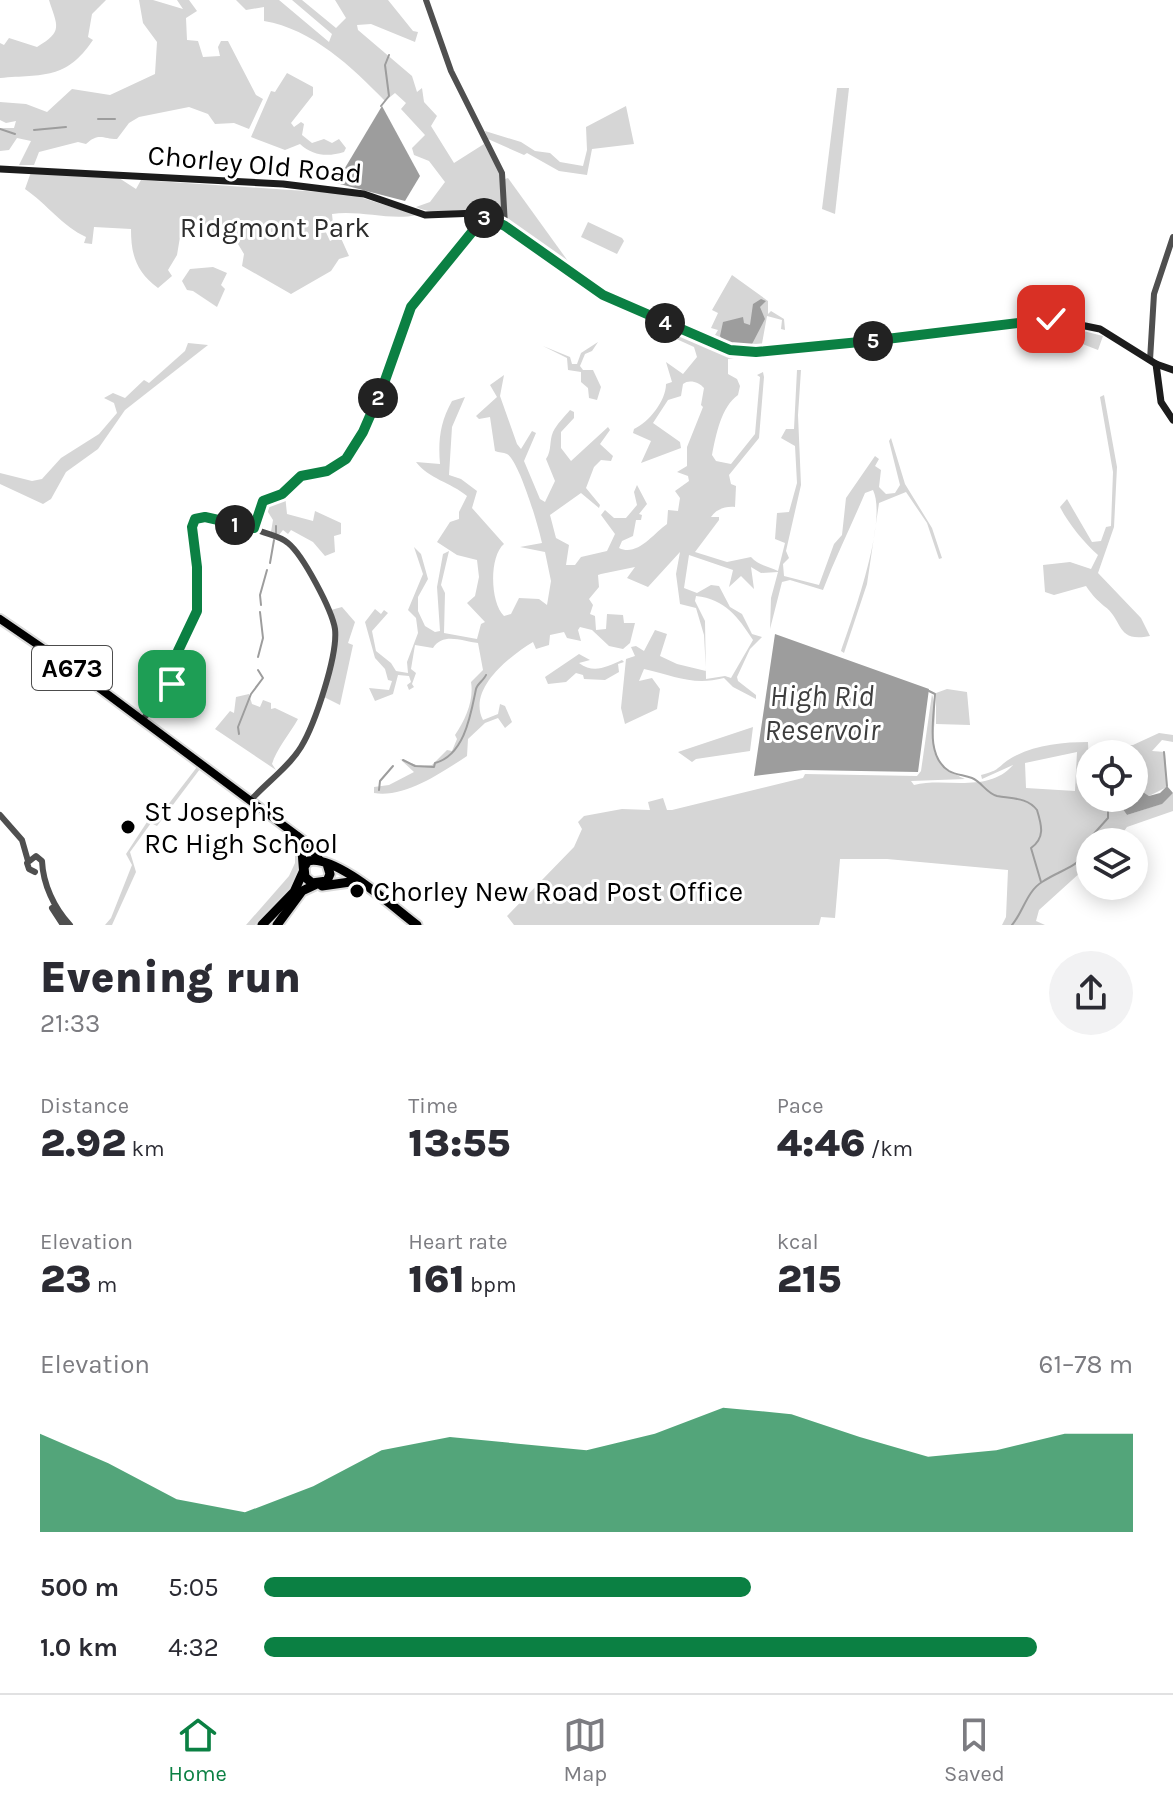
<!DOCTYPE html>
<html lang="en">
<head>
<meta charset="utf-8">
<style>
	body { margin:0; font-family:Karla,sans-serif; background:#f2f2f3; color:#2b2b33; height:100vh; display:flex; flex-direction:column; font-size:30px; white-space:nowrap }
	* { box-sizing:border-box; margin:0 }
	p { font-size:26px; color:#7c7c81 }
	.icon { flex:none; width:44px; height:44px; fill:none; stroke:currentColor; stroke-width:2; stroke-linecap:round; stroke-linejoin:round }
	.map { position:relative; height:925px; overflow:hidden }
	.sheet { display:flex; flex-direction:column; background:#fff; flex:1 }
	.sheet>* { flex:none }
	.controls { position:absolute; left:1076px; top:740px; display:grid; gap:16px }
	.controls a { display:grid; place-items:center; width:72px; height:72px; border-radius:50%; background:#fff; box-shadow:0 4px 20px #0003; font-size:40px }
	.pin { position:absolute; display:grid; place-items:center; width:68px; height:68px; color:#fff; margin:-34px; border-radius:16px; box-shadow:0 4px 12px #0006 }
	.km { position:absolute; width:40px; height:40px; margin:-20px; border-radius:50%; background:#222; color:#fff; font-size:22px; line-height:40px; text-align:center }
	.round { display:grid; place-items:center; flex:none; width:84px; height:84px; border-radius:42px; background:#f2f2f3 }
	.headline { display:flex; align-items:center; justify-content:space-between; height:136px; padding:0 40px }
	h1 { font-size:44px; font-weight:800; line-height:60px }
	.stats { display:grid; grid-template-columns:repeat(3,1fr); gap:12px; height:136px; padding:8px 40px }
	.stats div { display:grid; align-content:center }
	.stats b { font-size:40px; font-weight:800 }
	.stats small { font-size:22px; font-weight:400 }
	.stats p { font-size:22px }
	.chart { height:224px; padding:16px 40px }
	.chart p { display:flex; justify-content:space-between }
	.chart svg { width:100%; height:144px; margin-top:8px; fill:#0b8043; opacity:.7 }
	ul { padding:0 40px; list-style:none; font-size:26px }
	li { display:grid; grid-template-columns:128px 96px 1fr; align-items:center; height:60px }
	li i { height:20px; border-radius:10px; background:#0b8043 }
	.menu { display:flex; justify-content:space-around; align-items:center; height:112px; border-top:2px solid #e1e1e2; background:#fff; font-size:22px; color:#7c7c81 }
	.menu a { display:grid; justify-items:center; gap:4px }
	.menu .active { color:#0b8043 }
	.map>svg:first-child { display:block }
</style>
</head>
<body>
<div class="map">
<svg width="1173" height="925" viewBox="0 0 1173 925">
	<rect width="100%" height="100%" fill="#fff"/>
	<g fill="#d6d6d6" fill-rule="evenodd">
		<path d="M49,0H106L92,14L88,37L93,40C66,80 44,74 0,78V43L4,45L9,38L37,47C64,31 57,26 49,0Z"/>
		<path d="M139,0H153L183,9L177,0H189L197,11L186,18L187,40L198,41L203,57L220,56L218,47L221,41H228L256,95L263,99L249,129L234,123L215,124L208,114L189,107L139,117L129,123L117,139C103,139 99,132 86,144L78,142L39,152L34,165H19L31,141L17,138L9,150L0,151V128H14L16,121L6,123L0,120V102L26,104L47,112L72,89L110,95L155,74L157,42L143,23Z"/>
		<path d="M236,0H279L329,42L332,34L292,0H302L336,28L346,18L335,0H388L413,31L418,32L415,42L371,24L357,25L358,30L412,76L417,92L422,88L424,102L437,116L431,126L454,163L484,144L501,176L502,220C467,198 444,221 416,207L430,202L445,182L429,161L414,155L412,148L425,135L401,109L406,103L395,93L385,101C352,67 312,29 264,21V7L246,10Z"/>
		<path d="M287,73L313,87V95L291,123L294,127L301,122L304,124L302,135L312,143L324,139L332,143L339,139L346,148L344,152C328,157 313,156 300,144L285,150L251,137L271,91L275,92Z"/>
		<path d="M837,88H849L835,214L822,209Z"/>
		<path d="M626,106L634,144L592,149L587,175L559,171L527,153L524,155L488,139L485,131L521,142L535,151L550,153L560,162L583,166L587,150L586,127Z"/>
		<path d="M31,172L119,178L136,189L141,180L350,194L417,215C391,221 360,210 332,214L333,224L324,228L330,241L340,236L349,256L339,259L331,271L291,294L242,266L244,254L232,234L222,235L196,226L180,237L177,255L168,270L172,276L158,288C135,271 131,253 131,229L94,227L92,244L84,243L86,237C62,226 47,204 25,189Z"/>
		<path d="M508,178L578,275L506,222L505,179Z"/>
		<path d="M588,222L622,238L624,241L617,254L581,237Z"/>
		<path d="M213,267L227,273L221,285L225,289L217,307L193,291L187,290L182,281L190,269Z"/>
		<path d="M732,275L768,301V314L771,311L784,319L785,330L781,329L782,320L767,316L761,349L736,348L712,340L718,330L711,328L718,313L712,310Z"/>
		<path d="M652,322L746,356L728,359V374L737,379L740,386L738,395C721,407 716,435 712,455L716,461L731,464L755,434L760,377L757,375L763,372L764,377L759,438L729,475L731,484L736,486L735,507C726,506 716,509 711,517H719V520L695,552L727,562L751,557C759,566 769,566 778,571L785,543L775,539L777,513L789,512L797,483L795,446L781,438L786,429H794L797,370H801L798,415L801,485L786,551L789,558L783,564L784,576L819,585L834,544L842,535L846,498L875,456L879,459L875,466L881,470L879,487L886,494L895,493L900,485L889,441L891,438L905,484L932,528L942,558L939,559L927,523L906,492L879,503L867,584L844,653L841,651C852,619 888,521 873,490L865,493C852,524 836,556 823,590L790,580L782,582L770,629L771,598L778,572L761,573L751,567L754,589L741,576L729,587L733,570L689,555L684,588L697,593L711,585L719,586L730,607L742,614L752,634L762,637L750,649L737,677L738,681L756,695V699L733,687L724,678C693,686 675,676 644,669L639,681L652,678L660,689L657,709L625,724L621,708L626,659L635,656L631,647L636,646L644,651L655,630L667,634L660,656L677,664L706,671L704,635L696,608L680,604L676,574L680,552L648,587L627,578L635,567L601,574L598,575L599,587L589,599L593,605L590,614L595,616L596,630L606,629L607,614L623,615L624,623H635L630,643L623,649L609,646L592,630L580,627L578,630L581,641L567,638L564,632L550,635L549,645L536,649L533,642C510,656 467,689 483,720L498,714L500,704L505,706L512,722L505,728L498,718L485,723L468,739L467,756C441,773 405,798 374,793V787L389,785L414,772L400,759L419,766L432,765L447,750L452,751L457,739L455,735C466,719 474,700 471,682L483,670L478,643C462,641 443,632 433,648L415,645L411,669L416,673L412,684L414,687L409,690L407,685L411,682L409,676L398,675L393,694L375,701L369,688L389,690L392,681L388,680L385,669L375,658L365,622L375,609L381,614L384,610L388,613L372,631L376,651L391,663L396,671L408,673L407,662L418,633L416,618L408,610L423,574L414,547L421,554L428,579L418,597V611L425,626L435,632L440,631L437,587L443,554L449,551L441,585L445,593L444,633L477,639L481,624L485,622L467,603L475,596L479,577L477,560L457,555L437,542L450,522L459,519V512L467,496C450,482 429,479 416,462L440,464C438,441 440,422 452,401L465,397L452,427L449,475L461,479L477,491L472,508L504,544C489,556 490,603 504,616L511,614L519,598L539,599L547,605L551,581L545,552L520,547L542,543C539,528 519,460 507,454C503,452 499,453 495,451L490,417L479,419L476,416L497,397L490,385L504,375L500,396L517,444L521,449L532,431L536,433L524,461L540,499L545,502L555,481L546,459C552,450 549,441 553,432C557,424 564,417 570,410L574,412V418L561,432V448L571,461L608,427L610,430L600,444L613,456L611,461L601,460L594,467L586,488L600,505L599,508L581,493L550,515L556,538L569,545L566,565H575L581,557L607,551L615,534L601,515L605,510L614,518H626L637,505L634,492L637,485L647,504L639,514L642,515L641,520H636L633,536L622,541L619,548C637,557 653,534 667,524L668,510L678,511L680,498L675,491L689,481L688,476L677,472L687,466V447L703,407L701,405L704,388C699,382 689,379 683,384L681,396L668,400L653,423L680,442L681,448L641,463L651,441L633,433L634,429C649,422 666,401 666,384L672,382L666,362L683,374L697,357L694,347L672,337L652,335L655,330L649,325ZM696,596C725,599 738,617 753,640L731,678L725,676L706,679L705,621L695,601Z"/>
		<path d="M1056,324L1103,336L1098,350L1072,340L1067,346L1048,345Z"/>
		<path d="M598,342L592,351L585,354L580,366L583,370H593L601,387L597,400L589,398L588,388L581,382V372L568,370L567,358L543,346L570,357L572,364H577L581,353Z"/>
		<path d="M188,343L208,345L125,410L98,449L66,472L51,499L43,504L0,484V473L32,481L42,479L61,458L99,434L117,413L114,403L104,398L113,393L125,398L144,380L149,383L185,351Z"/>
		<path d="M1104,395L1117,467L1114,527L1098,573L1141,618L1150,636C1115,643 1124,620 1104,606C1097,600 1092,595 1086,586L1054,595L1045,592L1043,565L1070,562L1091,569L1098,555C1085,544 1068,523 1060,507L1067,499L1092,542L1101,541L1106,527L1111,526L1113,472L1100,397Z"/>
		<path d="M285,495L287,514L313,521L315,511L341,523V534L334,536L335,552L325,556L313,542L291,530L288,534L283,530L279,535L271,532L273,520L263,504Z"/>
		<path d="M342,607L355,622L348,643L353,645L340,705L324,697L338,633L331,610Z"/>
		<path d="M579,654L590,660L579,663C594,674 606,667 622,660L624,662L618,664L619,672L605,680L584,679L583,675L576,673L566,682L548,684L545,677Z"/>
		<path d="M947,689L967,692L970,725L936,724V693Z"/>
		<path d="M249,694L252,704L260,707L263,700L271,703V709L275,708L298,719C290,733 276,750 272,764L276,770L215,729L230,711L234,713L236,697Z"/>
		<path d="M932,694C944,731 912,756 965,779L911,781L914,785C945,777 988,794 1013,765L982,779L981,775C1002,770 997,766 1013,757C1035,745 1063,742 1088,742L1090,798H1115L1127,815L1161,804L1173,793V811L1127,827L1116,842H1090V863L1087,865L1090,881L1082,871L1039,910L1036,921L1045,925H1002L1006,917L1008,870L887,859H840L835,918L821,917L819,925H514L507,916L574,847L582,829L578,822L584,816L622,809L650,810L648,802L663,798L667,810H672L803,778L805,774L917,776L921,771ZM1077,752L1075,791L1026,788L1025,763Z"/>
		<path d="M753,727L750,751L696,759L692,762L678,752Z"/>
		<path d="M1159,733L1173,735V742L1162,740L1152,751L1165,752L1167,787L1149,796L1143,792L1134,794V754H1112L1114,745H1133Z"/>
		<path d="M197,767L200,769L157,826L151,823L130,852L136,872L112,925H105L111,918L132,865L126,854L149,819H157Z"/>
		<path d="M295,840C312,875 278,903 255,925H246L289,876L295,863Z"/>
	</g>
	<g fill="#9d9d9d">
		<path d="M382,106L420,176L405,201L336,183Z"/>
		<path d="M761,299L766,301L760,307L765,319L751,346L724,343L720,336L723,322L743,317L744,323L750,325L753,304Z"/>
		<path d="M775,634L929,689L918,772L803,770L754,776Z"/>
		<path d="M1167,786L1173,793L1162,804L1127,815L1115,798H1134V794L1143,792L1149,796L1160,793Z"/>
	</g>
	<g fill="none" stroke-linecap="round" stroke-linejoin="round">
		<g stroke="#9d9d9d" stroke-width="2">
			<path d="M381,106L389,96L385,65L389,55"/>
			<path d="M98,119H115"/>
			<path d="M0,129L15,134"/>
			<path d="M34,130L66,127"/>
			<path d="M276,526V533"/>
			<path d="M270,563L274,540"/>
			<path d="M261,605L260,595L267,570"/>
			<path d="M258,657L263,638L260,612"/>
			<path d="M929,691L935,694C934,718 925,756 949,771C956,775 964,775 972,778C982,782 986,793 997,796C1012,799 1027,797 1037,810C1042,826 1045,838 1031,848L1041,882"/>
			<path d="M239,734L238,727L251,694L263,678L258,670"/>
			<path d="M1164,752L1167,786"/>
			<path d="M403,760L415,766L434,767L435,763C465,755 471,713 476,689C477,684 484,680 486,675"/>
			<path d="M379,790L380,781L393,766"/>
			<path d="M1095,842L1091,837L1108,818V802L1112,798"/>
			<path d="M1012,925C1023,912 1027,891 1042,882C1060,870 1072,870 1090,851"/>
		</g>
		<defs>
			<g id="primary">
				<path d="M0,619L79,673L303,840L320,860"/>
				<path d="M297,836L301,845L303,870"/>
			</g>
			<g id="trunk">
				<path d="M327,864L330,874L327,881L312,883L305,877L304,867L308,861C336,854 394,908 417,925"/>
				<path d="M322,886L350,882"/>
				<path d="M262,925L294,892L303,872"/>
				<path d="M277,925L302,891L317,884"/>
			</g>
		</defs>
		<use href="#primary" stroke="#dbdbdb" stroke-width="12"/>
		<use href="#trunk" stroke="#dbdbdb" stroke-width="13"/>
		<g stroke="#4f4f4f" stroke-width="6">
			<path d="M426,0L451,71L502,173L505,226"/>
			<path d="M1150,360L1154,294L1173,237"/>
			<path d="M254,528L262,503L282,494L301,476L327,471L346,459L363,432L383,386L412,304L485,216"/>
			<path d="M142,720L170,689L178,651L197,611V567L192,527L195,519C211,513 245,525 260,531C270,535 280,536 288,543C303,555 332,610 335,629C338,655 315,724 301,747C289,767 266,783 250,801"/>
			<path d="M0,815L22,840L28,861"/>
			<path d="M35,872L29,869L27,863L36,856L42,861C43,884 54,908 70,925"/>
			<path d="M52,908L63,925"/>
		</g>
		<g stroke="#1c1c1c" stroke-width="7">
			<path d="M0,169L283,184L364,194L425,215L478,213L505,226L603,295L696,337L739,351L957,332L1051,319L1100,329L1156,364L1173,370"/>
			<path d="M1156,364L1161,402L1173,420"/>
		</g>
		<use href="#primary" stroke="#000" stroke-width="8"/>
		<use href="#trunk" stroke="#000" stroke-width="9"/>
	</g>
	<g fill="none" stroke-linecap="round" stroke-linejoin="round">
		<defs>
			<path id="route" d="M172,684L178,651L197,611V567L192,527L195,519L205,517L254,528L263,501L282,494L301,476L327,471L346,459L363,432L383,386L411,307L485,216L505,226L603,295L730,350L756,352L870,341L1051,319"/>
		</defs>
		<use href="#route" stroke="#fff" stroke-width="16"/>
		<use href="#route" stroke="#0b8043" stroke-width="10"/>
	</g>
	<g fill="#000" stroke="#fff" stroke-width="3">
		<circle cx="128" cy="827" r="8"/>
		<circle cx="357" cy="891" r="8"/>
	</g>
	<g text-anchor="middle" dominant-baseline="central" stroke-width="6" stroke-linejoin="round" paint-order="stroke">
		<rect fill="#fff" stroke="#4c4c4c" stroke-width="2" x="32" y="646" width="80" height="44" rx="6"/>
		<g font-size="26" font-weight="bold" fill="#000">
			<text x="72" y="668">A673</text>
		</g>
		<g font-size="28" fill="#000" stroke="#fff">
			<text transform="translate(255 164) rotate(5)">Chorley Old Road</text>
		</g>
		<g font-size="28" fill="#2d2d2d" stroke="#fff">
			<text x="275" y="227">Ridgmont Park</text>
		</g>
		<g font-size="28" fill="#000" stroke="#fff" text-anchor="start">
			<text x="144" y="811">St Joseph's<tspan x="144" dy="32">RC High School</tspan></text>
			<text x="373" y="891">Chorley New Road Post Office</text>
		</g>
		<g font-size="30" font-style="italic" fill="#3e3e3e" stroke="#fff">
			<text x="822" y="696">High Rid<tspan x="822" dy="34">Reservoir</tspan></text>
		</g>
	</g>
</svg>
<div class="controls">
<a><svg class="icon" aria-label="locate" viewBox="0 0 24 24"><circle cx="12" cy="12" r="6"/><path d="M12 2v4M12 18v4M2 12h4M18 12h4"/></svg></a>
<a><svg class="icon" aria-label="layers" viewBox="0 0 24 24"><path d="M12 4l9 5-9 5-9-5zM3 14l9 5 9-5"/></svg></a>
</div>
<div class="pin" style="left:172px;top:684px;background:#1e9e55"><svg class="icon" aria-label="arrive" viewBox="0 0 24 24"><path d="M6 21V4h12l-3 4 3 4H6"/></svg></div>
<div class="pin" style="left:1051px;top:319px;background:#d93025"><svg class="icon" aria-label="check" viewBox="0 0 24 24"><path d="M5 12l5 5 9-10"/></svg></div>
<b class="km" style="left:235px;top:525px">1</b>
<b class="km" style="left:378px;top:398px">2</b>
<b class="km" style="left:484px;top:218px">3</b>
<b class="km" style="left:665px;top:323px">4</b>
<b class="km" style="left:873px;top:341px">5</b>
</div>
<section class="sheet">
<div class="headline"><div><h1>Evening run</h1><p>21:33</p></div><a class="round"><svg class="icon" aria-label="share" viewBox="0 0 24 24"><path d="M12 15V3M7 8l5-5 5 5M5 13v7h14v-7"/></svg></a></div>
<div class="stats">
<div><p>Distance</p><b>2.92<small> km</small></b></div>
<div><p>Time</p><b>13:55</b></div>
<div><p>Pace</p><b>4:46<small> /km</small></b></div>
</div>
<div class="stats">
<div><p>Elevation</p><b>23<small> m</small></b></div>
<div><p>Heart rate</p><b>161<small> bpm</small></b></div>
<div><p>kcal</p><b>215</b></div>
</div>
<div class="chart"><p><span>Elevation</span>61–78 m</p>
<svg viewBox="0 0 160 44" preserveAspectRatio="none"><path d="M0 44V14L10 23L20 34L30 38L40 30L50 19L60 15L70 17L80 19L90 14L100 6L110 8L120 15L130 21L140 19L150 14L160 14V44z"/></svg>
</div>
<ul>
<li><b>500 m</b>5:05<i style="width:56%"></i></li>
<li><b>1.0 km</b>4:32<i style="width:89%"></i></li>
</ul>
</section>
<nav class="menu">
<a class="active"><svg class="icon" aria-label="home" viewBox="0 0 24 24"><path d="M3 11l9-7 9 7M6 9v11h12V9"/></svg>Home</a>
<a><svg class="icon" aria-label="map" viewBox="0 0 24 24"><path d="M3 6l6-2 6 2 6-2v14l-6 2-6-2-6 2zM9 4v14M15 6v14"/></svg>Map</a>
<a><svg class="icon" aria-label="saved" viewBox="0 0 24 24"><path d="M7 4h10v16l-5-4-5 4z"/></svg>Saved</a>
</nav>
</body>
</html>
